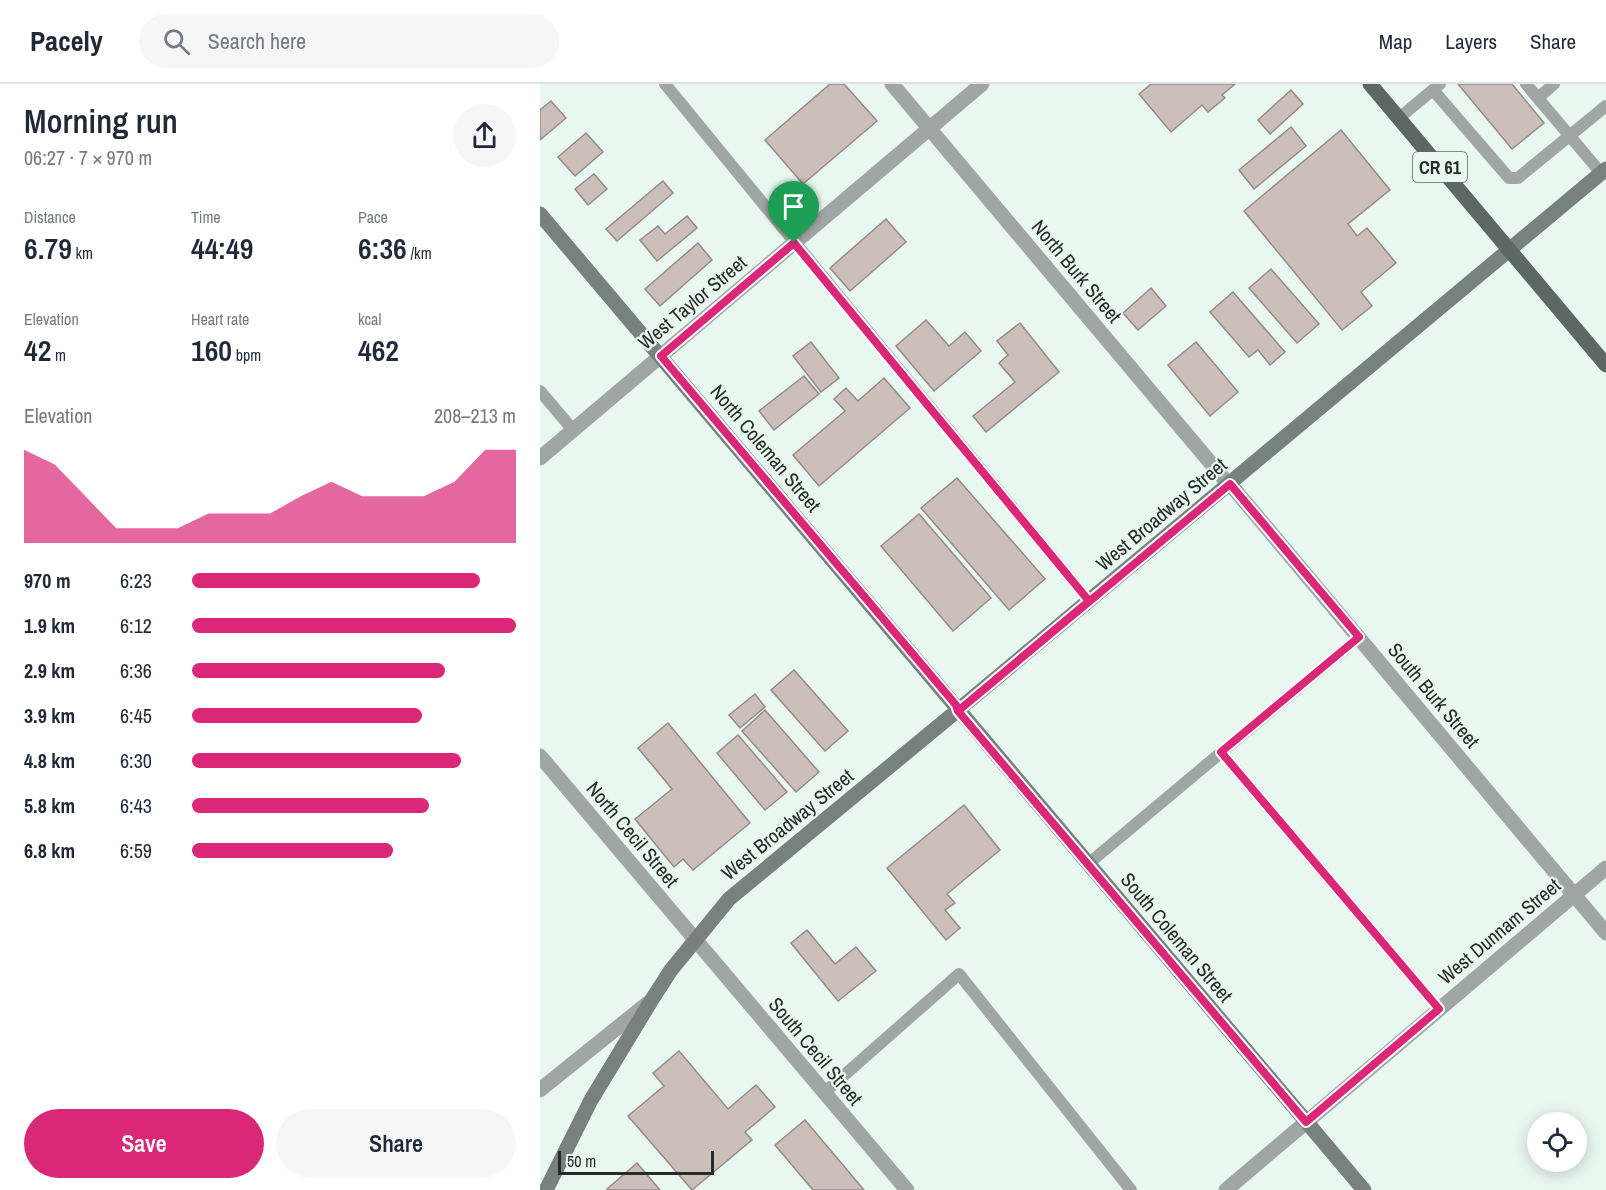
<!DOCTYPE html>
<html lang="en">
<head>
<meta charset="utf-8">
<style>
	body { margin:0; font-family:"Archivo Narrow",sans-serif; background:#f6f6f7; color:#1f2937; height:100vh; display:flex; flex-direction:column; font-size:22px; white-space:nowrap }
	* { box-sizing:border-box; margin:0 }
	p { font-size:20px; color:#747a83 }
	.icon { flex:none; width:33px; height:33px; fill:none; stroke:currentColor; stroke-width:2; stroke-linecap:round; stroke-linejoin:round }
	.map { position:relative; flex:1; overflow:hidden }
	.side { display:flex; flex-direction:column; background:#fff; width:540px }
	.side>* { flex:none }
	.buttons { position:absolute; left:987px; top:1028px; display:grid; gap:12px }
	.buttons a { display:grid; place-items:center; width:60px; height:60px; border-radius:50%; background:#fff; box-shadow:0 3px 15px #0003; font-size:30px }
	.scale { position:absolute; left:18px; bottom:15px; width:156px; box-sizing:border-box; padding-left:6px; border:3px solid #262b29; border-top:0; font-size:16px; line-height:21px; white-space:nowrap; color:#262b29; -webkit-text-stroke:4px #e9f7f1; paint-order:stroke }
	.pin { position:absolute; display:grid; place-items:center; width:51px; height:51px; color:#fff; margin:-62px -26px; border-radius:50% 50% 50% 0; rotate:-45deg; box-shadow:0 0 6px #0007 }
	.pin .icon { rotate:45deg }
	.round { display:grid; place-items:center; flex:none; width:63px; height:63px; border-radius:32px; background:#f6f6f7 }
	.head { display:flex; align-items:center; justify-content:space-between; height:102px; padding:0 24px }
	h1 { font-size:33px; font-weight:600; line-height:45px }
	.figures { display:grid; grid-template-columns:repeat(3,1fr); gap:9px; height:102px; padding:6px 24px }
	.figures div { display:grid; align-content:center }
	.figures b { font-size:30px; font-weight:600 }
	.figures small { font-size:16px; font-weight:400 }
	.figures p { font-size:16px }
	.chart { height:168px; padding:12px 24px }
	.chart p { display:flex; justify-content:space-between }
	.chart svg { width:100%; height:108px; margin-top:6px; fill:#db2777; opacity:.7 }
	.button { display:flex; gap:12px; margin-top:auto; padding:12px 24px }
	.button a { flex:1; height:69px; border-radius:36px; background:#db2777; color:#fff; font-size:24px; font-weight:600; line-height:69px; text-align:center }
	.button a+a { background:#f6f6f7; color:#1f2937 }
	ul { padding:0 24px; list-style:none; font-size:20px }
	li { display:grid; grid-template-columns:96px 72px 1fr; align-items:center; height:45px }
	li i { height:15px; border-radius:8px; background:#db2777 }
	header { display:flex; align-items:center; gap:36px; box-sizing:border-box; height:84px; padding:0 30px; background:#fff; border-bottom:2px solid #e0e1e3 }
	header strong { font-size:28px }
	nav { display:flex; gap:33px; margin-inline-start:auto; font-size:21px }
	.search { width:420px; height:54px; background:#f6f6f7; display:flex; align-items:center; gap:15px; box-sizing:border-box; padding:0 21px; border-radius:33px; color:#747a83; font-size:22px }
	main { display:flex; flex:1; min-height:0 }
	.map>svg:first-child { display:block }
</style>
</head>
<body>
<header>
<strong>Pacely</strong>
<div class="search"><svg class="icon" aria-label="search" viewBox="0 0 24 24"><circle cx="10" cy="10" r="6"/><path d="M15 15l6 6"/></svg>Search here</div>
<nav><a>Map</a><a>Layers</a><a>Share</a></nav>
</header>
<main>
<section class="side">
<div class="head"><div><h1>Morning run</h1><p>06:27 · 7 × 970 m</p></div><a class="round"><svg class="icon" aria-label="share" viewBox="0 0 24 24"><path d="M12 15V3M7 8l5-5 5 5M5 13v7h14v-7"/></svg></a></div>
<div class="figures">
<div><p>Distance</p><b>6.79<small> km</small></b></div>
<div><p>Time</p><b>44:49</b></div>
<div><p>Pace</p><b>6:36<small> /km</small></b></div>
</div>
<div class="figures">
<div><p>Elevation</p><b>42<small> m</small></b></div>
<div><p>Heart rate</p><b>160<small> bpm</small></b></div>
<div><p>kcal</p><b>462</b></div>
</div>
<div class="chart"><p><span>Elevation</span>208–213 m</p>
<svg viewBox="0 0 160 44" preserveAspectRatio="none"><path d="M0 44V6L10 12L20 25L30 38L40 38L50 38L60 32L70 32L80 32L90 25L100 19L110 25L120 25L130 25L140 19L150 6L160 6V44z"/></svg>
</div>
<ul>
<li><b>970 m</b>6:23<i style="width:89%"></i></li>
<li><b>1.9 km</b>6:12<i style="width:100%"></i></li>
<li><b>2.9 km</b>6:36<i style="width:78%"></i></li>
<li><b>3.9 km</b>6:45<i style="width:71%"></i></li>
<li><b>4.8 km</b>6:30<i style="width:83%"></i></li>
<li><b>5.8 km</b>6:43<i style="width:73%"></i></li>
<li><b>6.8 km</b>6:59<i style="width:62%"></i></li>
</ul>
<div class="button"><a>Save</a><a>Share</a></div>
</section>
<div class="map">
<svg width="1066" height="1106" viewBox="0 0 1066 1106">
	<rect width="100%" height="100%" fill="#e9f7f1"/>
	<g fill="#ccbfba" stroke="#978a86" stroke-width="1.5">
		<path d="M290,0H304L337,37L263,100L225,56Z"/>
		<path d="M611,0H695L682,11L685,14L668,28L662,21L631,48L599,10Z"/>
		<path d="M918,0H972L1004,39L972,65Z"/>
		<path d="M751,6L763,20L730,50L718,36Z"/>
		<path d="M11,17L26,34L0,56V26Z"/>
		<path d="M751,43L766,62L714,105L699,86Z"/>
		<path d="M801,46L850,106L808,140L817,152L827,144L856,179L821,208L832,222L802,246L704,127Z"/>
		<path d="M46,49L63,68L35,92L18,73Z"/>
		<path d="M54,90L67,105L48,121L35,105Z"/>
		<path d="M123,97L133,109L77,157L66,145Z"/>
		<path d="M147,132L157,144L117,177L100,156L118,142L125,150Z"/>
		<path d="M346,135L366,158L310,207L290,184Z"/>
		<path d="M158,159L172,176L120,222L105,205Z"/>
		<path d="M731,185L779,240L757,259L709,204Z"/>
		<path d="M611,204L626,222L598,246L583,229Z"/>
		<path d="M693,208L745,268L730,281L718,266L709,273L670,228Z"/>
		<path d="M386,236L409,262L425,248L441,267L394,307L356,262Z"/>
		<path d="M480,239L519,288L446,348L433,332L475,298L459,279L468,271L457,257Z"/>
		<path d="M271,258L299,294L281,308L253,272Z"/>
		<path d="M656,258L698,308L670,332L628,281Z"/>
		<path d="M264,292L279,310L234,346L219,327Z"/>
		<path d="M344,294L370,324L279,402L253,371L305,327L294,315L306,304L318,317Z"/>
		<path d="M417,394L505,495L469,526L381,424Z"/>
		<path d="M379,430L451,514L413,547L341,462Z"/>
		<path d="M254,586L308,647L285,667L231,606Z"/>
		<path d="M215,610L225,623L200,644L189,631Z"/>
		<path d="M225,626L279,688L256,708L202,647Z"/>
		<path d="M128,639L210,739L153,786L143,775L134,783L95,735L132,705L98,664Z"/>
		<path d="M198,651L247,708L225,726L177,669Z"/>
		<path d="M424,721L460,766L407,810L415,819L405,826L420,844L406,856L347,784Z"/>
		<path d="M267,846L295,880L316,863L336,887L298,917L251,859Z"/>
		<path d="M139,967L188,1025L216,1001L235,1023L205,1048L212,1056L152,1106L88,1032L124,1002L113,989Z"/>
		<path d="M265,1036L324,1106H273L235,1061Z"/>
		<path d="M97,1079L120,1106H68L67,1105Z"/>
	</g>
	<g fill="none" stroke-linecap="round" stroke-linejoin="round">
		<g stroke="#a0a6a4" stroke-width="12">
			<path d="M125,0L549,517"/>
			<path d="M986,0L1061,89"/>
			<path d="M893,6L969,94H978L1066,22"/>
			<path d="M998,14L1014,0"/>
			<path d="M859,34L900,0"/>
			<path d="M0,307L33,346"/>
			<path d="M681,668L899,925"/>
			<path d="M548,780L819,553"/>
			<path d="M284,1009L419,890L591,1106"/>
		</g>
		<g stroke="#a0a6a4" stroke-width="15">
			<path d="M352,0L685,396L690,400L1066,849"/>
			<path d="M0,374L442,0"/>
			<path d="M0,672L367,1106"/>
			<path d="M0,1006L108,919"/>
			<path d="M686,1106L1066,784"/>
		</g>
		<g stroke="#79817e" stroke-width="15">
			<path d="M0,130L824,1106"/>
			<path d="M6,1106L51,1016L111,917L131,886L189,815L418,626L1066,85"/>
		</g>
		<path stroke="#5d6763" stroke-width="15" d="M830,0L1066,281"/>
	</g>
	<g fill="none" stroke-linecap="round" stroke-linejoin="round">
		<defs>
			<path id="route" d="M254,159L549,517L418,627L766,1038L899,925L681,668L819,553L690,400L418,627L416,621L121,272L254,159"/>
		</defs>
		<use href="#route" stroke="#fff" stroke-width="12"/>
		<use href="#route" stroke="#db2777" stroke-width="8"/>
	</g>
	<g text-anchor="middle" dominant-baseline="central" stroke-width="4.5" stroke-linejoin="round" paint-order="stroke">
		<rect fill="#e9f7f1" stroke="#606865" stroke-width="1.5" x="873" y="68" width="54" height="30" rx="4.5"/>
		<g font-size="18" font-weight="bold" fill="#262b29">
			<text x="900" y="83">CR 61</text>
		</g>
		<g font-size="20" fill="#262b29" stroke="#e9f7f1">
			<text transform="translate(537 187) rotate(50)">North Burk Street</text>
			<text transform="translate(152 218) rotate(-40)">West Taylor Street</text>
			<text transform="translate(226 364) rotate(50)">North Coleman Street</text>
			<text transform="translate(621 430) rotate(-40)">West Broadway Street</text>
			<text transform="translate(894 611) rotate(50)">South Burk Street</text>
			<text transform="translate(247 740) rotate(-39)">West Broadway Street</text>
			<text transform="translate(93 750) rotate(50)">North Cecil Street</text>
			<text transform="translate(959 847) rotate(-40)">West Dunnam Street</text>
			<text transform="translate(637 853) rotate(50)">South Coleman Street</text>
			<text transform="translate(276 967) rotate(50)">South Cecil Street</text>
		</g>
	</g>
</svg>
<div class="buttons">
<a><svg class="icon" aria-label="locate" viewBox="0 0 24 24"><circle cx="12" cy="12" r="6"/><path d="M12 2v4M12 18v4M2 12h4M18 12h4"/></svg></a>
</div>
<div class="scale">50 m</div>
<div class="pin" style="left:254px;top:159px;background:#1e9e55"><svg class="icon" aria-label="arrive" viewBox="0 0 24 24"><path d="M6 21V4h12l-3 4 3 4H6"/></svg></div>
</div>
</main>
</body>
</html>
